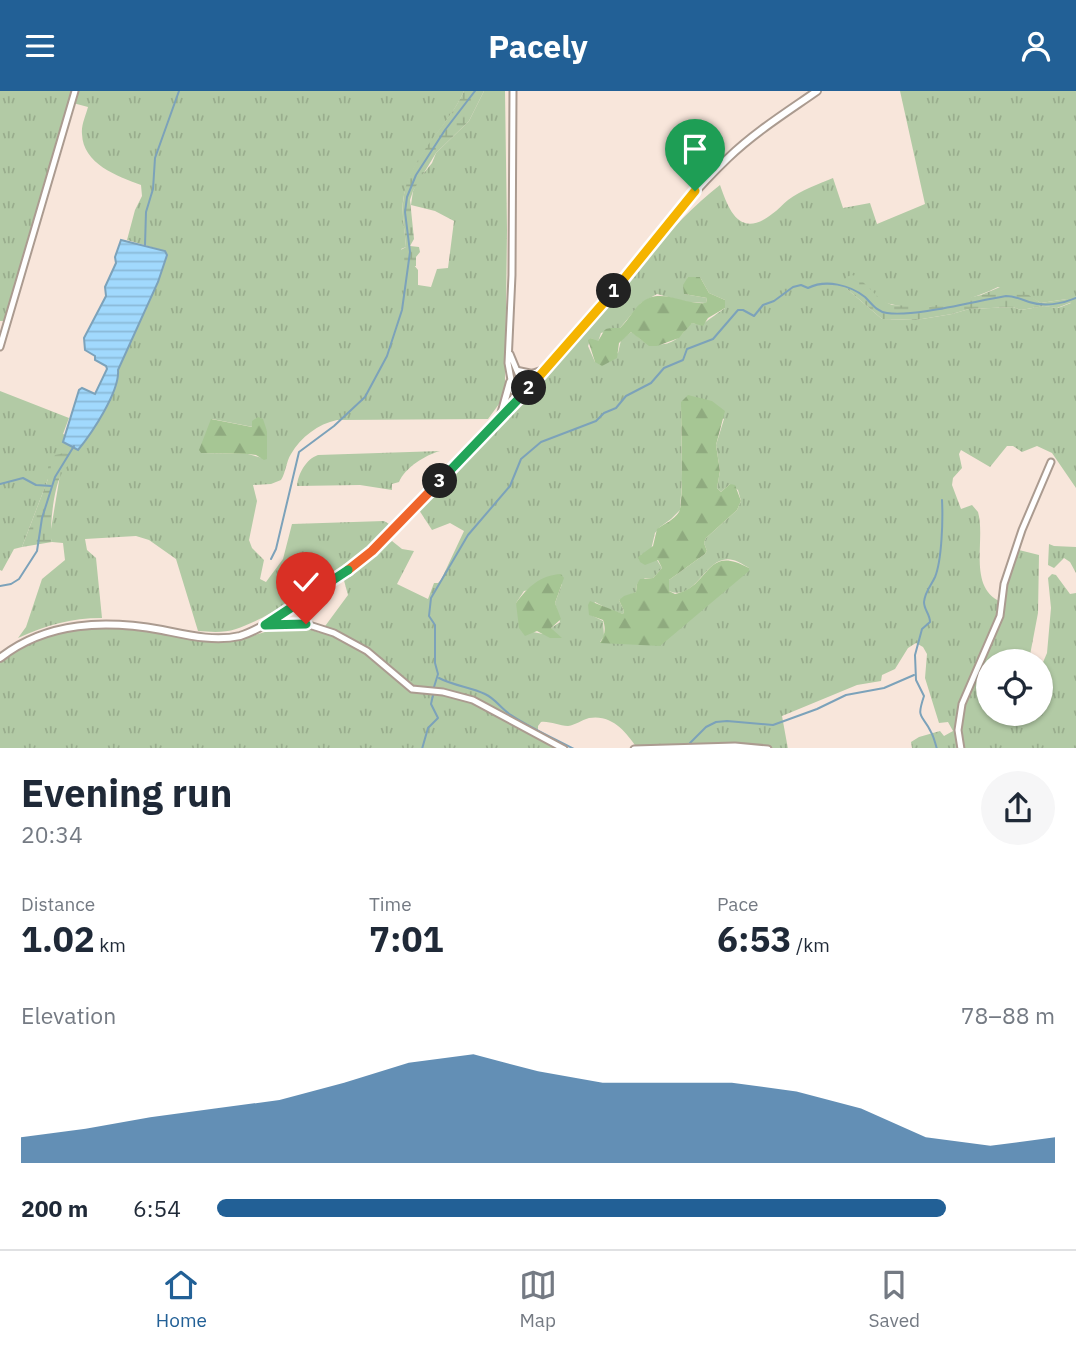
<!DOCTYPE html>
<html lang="en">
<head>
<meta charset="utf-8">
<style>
	body { margin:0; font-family:"IBM Plex Sans",sans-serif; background:#f6f6f7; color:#1f2937; height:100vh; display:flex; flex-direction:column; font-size:26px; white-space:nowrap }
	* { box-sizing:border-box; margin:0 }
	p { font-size:23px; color:#747a83 }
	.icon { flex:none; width:38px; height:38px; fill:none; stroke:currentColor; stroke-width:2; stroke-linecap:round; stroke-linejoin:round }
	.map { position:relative; height:657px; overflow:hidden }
	.drawer { display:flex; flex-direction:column; background:#fff; flex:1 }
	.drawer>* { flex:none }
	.buttons { position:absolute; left:976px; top:558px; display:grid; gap:14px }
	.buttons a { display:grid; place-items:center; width:77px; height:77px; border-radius:50%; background:#fff; box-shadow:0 2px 5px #0004; font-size:35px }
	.pin { position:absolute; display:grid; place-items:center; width:60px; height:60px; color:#fff; margin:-72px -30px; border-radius:50% 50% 50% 0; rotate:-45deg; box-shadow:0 0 7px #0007 }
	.pin .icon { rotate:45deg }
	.km { position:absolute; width:35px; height:35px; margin:-18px; border-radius:50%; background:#222; color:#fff; font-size:19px; line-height:35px; text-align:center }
	.round { display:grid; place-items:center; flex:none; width:74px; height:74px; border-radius:37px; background:#f6f6f7 }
	.overview { display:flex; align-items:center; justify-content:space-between; height:119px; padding:0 21px }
	h1 { font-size:38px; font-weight:800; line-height:52px }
	.stats { display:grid; grid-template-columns:repeat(3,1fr); gap:10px; height:119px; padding:7px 21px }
	.stats div { display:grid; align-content:center }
	.stats b { font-size:35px; font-weight:800 }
	.stats small { font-size:19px; font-weight:400 }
	.stats p { font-size:19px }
	.chart { height:196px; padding:14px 21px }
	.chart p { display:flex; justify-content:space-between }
	.chart svg { width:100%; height:126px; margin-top:7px; fill:#226096; opacity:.7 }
	ul { padding:0 21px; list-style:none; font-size:23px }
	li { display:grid; grid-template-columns:112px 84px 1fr; align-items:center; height:52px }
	li i { height:18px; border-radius:9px; background:#226096 }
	header { display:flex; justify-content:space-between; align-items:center; height:91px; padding:0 21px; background:#226096; color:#fff; font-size:32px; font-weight:800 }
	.menu { display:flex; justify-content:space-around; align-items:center; height:98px; border-top:2px solid #e0e1e3; background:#fff; font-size:19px; color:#747a83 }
	.menu a { display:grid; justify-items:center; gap:4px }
	.menu .selected { color:#226096 }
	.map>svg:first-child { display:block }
</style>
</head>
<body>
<header><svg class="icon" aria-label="menu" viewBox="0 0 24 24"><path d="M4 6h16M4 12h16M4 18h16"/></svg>Pacely<svg class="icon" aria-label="person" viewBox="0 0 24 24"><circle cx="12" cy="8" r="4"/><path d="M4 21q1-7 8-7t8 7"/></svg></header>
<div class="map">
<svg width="1076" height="658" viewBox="0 0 1076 658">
	<defs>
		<pattern id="grass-tufts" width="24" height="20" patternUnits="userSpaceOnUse" patternTransform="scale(1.75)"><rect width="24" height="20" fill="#b2caa5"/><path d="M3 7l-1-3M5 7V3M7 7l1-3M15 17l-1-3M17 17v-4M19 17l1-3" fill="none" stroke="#99ad8d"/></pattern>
		<pattern id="forest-firs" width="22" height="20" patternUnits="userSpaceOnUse" patternTransform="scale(1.75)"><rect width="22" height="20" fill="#a6c694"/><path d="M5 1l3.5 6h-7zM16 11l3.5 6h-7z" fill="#8faa7f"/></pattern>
		<pattern id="wetland-marsh" width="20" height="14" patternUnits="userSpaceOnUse" patternTransform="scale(1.75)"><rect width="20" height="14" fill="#b2caa5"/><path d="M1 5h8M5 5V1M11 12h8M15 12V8" fill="none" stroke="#99ad8d"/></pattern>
		<pattern id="water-rules" width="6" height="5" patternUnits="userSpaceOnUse" patternTransform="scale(1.75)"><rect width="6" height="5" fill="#a1d9fd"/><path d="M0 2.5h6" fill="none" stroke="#8abad8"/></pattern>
	</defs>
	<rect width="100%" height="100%" fill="#f8e6db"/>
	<g fill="url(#grass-tufts)" fill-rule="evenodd">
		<path d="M0,0H464C449,34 417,60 406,97C399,116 405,136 406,156L401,158L418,179V194L431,196L437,178L448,177L454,130L435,120L411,114L413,100L419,88L432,72L436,62L469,30L484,0H505L507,139L505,293L502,309L488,328L337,329C318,333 301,346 291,363C286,371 286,381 281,389L271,393L253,394L257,410L249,449L252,457L264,469L260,488L266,491L283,468L292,433L384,430L389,433C367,464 273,527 236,538C224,542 211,541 198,540L176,468L149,449L136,445L85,448L87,459L96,467L102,527C71,527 46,534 18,547L26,536L42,488L65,469L63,452L52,451L50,444L60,384L48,376V388L22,456L14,458L2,480L0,479V300L69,327L63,343L85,351L158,191L165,160L127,149L135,119L142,105L141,94C117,85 83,73 82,43C81,34 86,24 88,16L73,12L5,230H0ZM212,328L253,336L254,333L267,340L266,368L248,363L201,362Z"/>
		<path d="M900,0H1076V397L1052,362L1037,355L1022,361L1013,355H1007L990,376L961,359L959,363L962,377L953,387L952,394L961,418L972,414L978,421C986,449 967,496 1001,511L1005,493L1019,459L1039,464L1038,522L1030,564L1032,570H989V623H1041V576L1047,562L1051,517L1048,487L1052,483L1056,484L1070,503L1076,502V657H912L911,651L919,646L940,640L944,645L953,640L948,631L939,632L925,587L927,563L923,556L916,552L908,557L895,578L882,584L881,590L857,594L782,625L788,658L637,657C626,641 612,623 589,627C581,629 576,634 568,635C559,635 550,630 541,631L538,635V645L562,657H0V566L60,538L112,536L214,550L242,548L285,535L299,534L320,542L348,504L343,486L392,450L402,458L414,460L397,493L428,508L434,492H438L441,489L464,440L450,432L432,439L419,419C471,362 525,309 577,252C625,200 663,138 720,94C729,120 740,148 772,123C778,119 783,113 788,109C801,99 819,93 833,87L843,117L870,112L877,133L925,113ZM688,186H700L709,202L725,209V217C721,220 704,232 703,233C700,234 694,232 692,232L688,234C681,251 661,258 645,251C639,248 636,243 631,241L621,249L618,262L595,271L588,255L591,247L598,251L601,242L620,237L641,212L657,203L687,211L706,212L707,207L684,203ZM998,196L1025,203L1041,212L1067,208L1071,212L1058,217L1044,215L1021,219L1013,216L969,218L952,223L916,229L882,228L847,198C863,203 879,211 895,214C929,221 967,211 998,196ZM681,311L724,328L716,354L720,380L717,397L721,401L730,393L738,399L741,410L737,419L706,447L704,452L707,460L705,463L669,489V500C697,512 705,462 733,469C738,470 744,474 749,477L600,551L604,545L603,530L589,523L595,511L610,519L623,523L624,520L619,509L636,501L637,493L645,487H653L662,477L657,469L641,464L651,459L655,442L660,436L671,428L680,419L682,388ZM562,493L555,512L560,531L551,537L554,541L543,543L533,541L516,512L524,500Z"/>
		<path d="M440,360C425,364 405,377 399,391L392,393V399L360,394L297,395C298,383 306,368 318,364Z"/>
		<path d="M1049,453L1054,455L1076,456V482L1070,471L1064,467L1054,477L1048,474Z"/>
	</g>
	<g fill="url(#forest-firs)">
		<path d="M688,186H700L709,202L725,209V217L708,227L703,235L692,232L679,247L657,255H649L631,241L619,252L617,267L602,275L595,271L588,249L591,247L598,250C607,237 601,237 620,237C629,229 633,218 642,211C661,196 683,214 706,212L707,207L684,203L683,194Z"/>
		<path d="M688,304L712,310L725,320L716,354L720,380L717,397L721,401L730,393L735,394L741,410L737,419L706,447L704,452L707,460L705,463L669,489V500L675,503C711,496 704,452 749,477V480L660,555L600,552C605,544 606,538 603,529L589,524L588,514L590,510L623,523L624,520L619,509L624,505L636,501L637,493L640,488L653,487L662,477L658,469L645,474L640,471L638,466L653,455L657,438C664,433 674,429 679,421C684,413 681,327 681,311Z"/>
		<path d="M258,326L263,328L267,340V368L264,369L256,364L248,363L201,362L199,359L211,328L252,336V330Z"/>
		<path d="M561,483L564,487L555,512L561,528L551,537L562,547H550L537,540L525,545L519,537L516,512C528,496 540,484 561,483Z"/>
	</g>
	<g fill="url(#wetland-marsh)">
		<path d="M464,0H484L469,30L436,62L413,100L410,109L414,148L410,155L419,156L420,161L416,166V175H401L399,160L406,156C405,141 402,127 403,112C406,68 447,38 464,0Z"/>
		<path d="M852,184L858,186L881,209L892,214L928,216L981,204L1005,194L1015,195L1041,212L1067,208L1075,210L1057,217L1044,215L1021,219L1013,216L969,218L952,223L916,229L882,228L847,198L846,186Z"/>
		<path d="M64,362L70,363L72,371C68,375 63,379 61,384C54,397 49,437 52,451L22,456L48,388V376L55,364Z"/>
	</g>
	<path fill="url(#water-rules)" stroke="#7ca2ba" stroke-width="2" d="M121,149L165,160L167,164L158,191L118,279C120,300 92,342 78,359L63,351L79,299L82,297L95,303L107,278L106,275L95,269V265L85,259L84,247L106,205L105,196L116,172L115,166Z"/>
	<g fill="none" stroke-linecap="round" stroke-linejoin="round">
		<g stroke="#7ca2ba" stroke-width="2">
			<path d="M145,154L146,121L153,98L155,67L179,0"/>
			<path d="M0,393L23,387L36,394L51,395"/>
			<path d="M271,468L276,458L299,361L334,335L365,306L387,265L402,219L410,161L405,121L407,106L416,84L445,39L475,0"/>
			<path d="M0,495L11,493L19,488L37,460L42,427L55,386L74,355"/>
			<path d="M439,587C454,595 471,596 485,603C496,608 501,618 511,624C531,637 553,647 574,658"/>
			<path d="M434,596L438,583L435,572V534L429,525L431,507L468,444L510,395L521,368L541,351L596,330L604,322L616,317L626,305L651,292L664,277L683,269L687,258L713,248L738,219H743L754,225L763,214L774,210L793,196L801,194L808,197C826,188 850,194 865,206C871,212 877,221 887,222C915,226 975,210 1006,205C1015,205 1020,208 1029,211C1044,216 1062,213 1076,207"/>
			<path d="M690,652L706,636L716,631L727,630L773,634L817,618L846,604L884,597L914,584"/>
			<path d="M422,658L428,637L438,627L431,613L433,604"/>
			<path d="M937,658C935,652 934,646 931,641C922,622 916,629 924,605L916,589L915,564L922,538L930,531C930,523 924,519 924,511C925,500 931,495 935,486C942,469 943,428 942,409"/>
		</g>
		<defs>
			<g id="minor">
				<path d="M0,256L75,0"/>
				<path d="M510,263L522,292L523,303L513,300L508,272L512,184L513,0"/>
				<path d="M265,534L306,533L334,542L367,560L412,598L443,601L473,609L564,658"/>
				<path d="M634,658L735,655L768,658"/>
				<path d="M961,658L958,639L962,613L1000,525L1004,493L1022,439L1051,371"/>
			</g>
			<g id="major">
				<path d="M518,280L532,283L544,279"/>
				<path d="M500,327L510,291"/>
				<path d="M0,567C47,530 106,529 162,539C187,544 214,551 240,545C267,537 319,499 344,481C386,452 419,412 454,375C509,318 563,260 614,199C651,154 686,107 728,67C755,41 787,21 817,0"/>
			</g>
		</defs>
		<use href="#minor" stroke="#ab9b90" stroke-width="9"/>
		<use href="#major" stroke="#ab9b90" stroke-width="10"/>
		<use href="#minor" stroke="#fff" stroke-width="5"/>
		<use href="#major" stroke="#fff" stroke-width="6"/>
	</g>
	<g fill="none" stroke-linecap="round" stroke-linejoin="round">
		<defs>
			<path id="split-1" d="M614,200L695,100"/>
			<path id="split-2" d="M529,297L614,200"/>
			<path id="split-3" d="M440,390L529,297"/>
			<path id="split-4" d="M348,479L372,460L440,390"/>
			<path id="split-5" d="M306,533L265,534L348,479"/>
		</defs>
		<use href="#split-1" stroke="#fff" stroke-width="14"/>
		<use href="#split-2" stroke="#fff" stroke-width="14"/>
		<use href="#split-3" stroke="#fff" stroke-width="14"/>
		<use href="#split-4" stroke="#fff" stroke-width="14"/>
		<use href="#split-5" stroke="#fff" stroke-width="14"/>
		<use href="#split-1" stroke="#f5b400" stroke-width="9"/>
		<use href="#split-2" stroke="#f5b400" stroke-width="9"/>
		<use href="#split-3" stroke="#22a559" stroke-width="9"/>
		<use href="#split-4" stroke="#f0652b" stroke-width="9"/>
		<use href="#split-5" stroke="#22a559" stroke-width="9"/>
	</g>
</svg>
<div class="buttons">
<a><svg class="icon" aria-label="locate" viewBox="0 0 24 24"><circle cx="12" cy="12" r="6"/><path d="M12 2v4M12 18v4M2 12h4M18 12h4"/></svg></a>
</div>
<div class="pin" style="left:695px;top:100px;background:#1e9e55"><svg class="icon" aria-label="arrive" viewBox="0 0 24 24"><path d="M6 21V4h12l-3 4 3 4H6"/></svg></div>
<div class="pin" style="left:306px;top:533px;background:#d93025"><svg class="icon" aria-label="check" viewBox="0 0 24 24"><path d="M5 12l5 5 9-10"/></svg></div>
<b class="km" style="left:614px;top:200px">1</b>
<b class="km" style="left:529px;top:297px">2</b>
<b class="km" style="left:440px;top:390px">3</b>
</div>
<section class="drawer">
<div class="overview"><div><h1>Evening run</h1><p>20:34</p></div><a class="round"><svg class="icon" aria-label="share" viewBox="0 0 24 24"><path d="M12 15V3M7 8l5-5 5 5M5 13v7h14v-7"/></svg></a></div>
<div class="stats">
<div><p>Distance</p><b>1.02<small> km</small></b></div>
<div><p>Time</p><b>7:01</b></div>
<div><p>Pace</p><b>6:53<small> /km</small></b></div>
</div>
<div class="chart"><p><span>Elevation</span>78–88 m</p>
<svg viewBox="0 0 160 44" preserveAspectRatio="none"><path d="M0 44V35L10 32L20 28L30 25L40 22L50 16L60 9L70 6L80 12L90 16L100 16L110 16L120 19L130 25L140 35L150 38L160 35V44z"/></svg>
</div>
<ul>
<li><b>200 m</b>6:54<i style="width:87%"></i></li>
</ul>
</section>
<nav class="menu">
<a class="selected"><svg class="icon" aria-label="home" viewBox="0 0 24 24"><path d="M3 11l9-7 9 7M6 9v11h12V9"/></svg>Home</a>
<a><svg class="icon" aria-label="map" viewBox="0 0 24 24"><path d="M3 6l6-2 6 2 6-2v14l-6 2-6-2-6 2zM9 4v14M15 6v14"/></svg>Map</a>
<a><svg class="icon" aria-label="saved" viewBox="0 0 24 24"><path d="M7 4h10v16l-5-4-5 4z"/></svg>Saved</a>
</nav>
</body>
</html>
